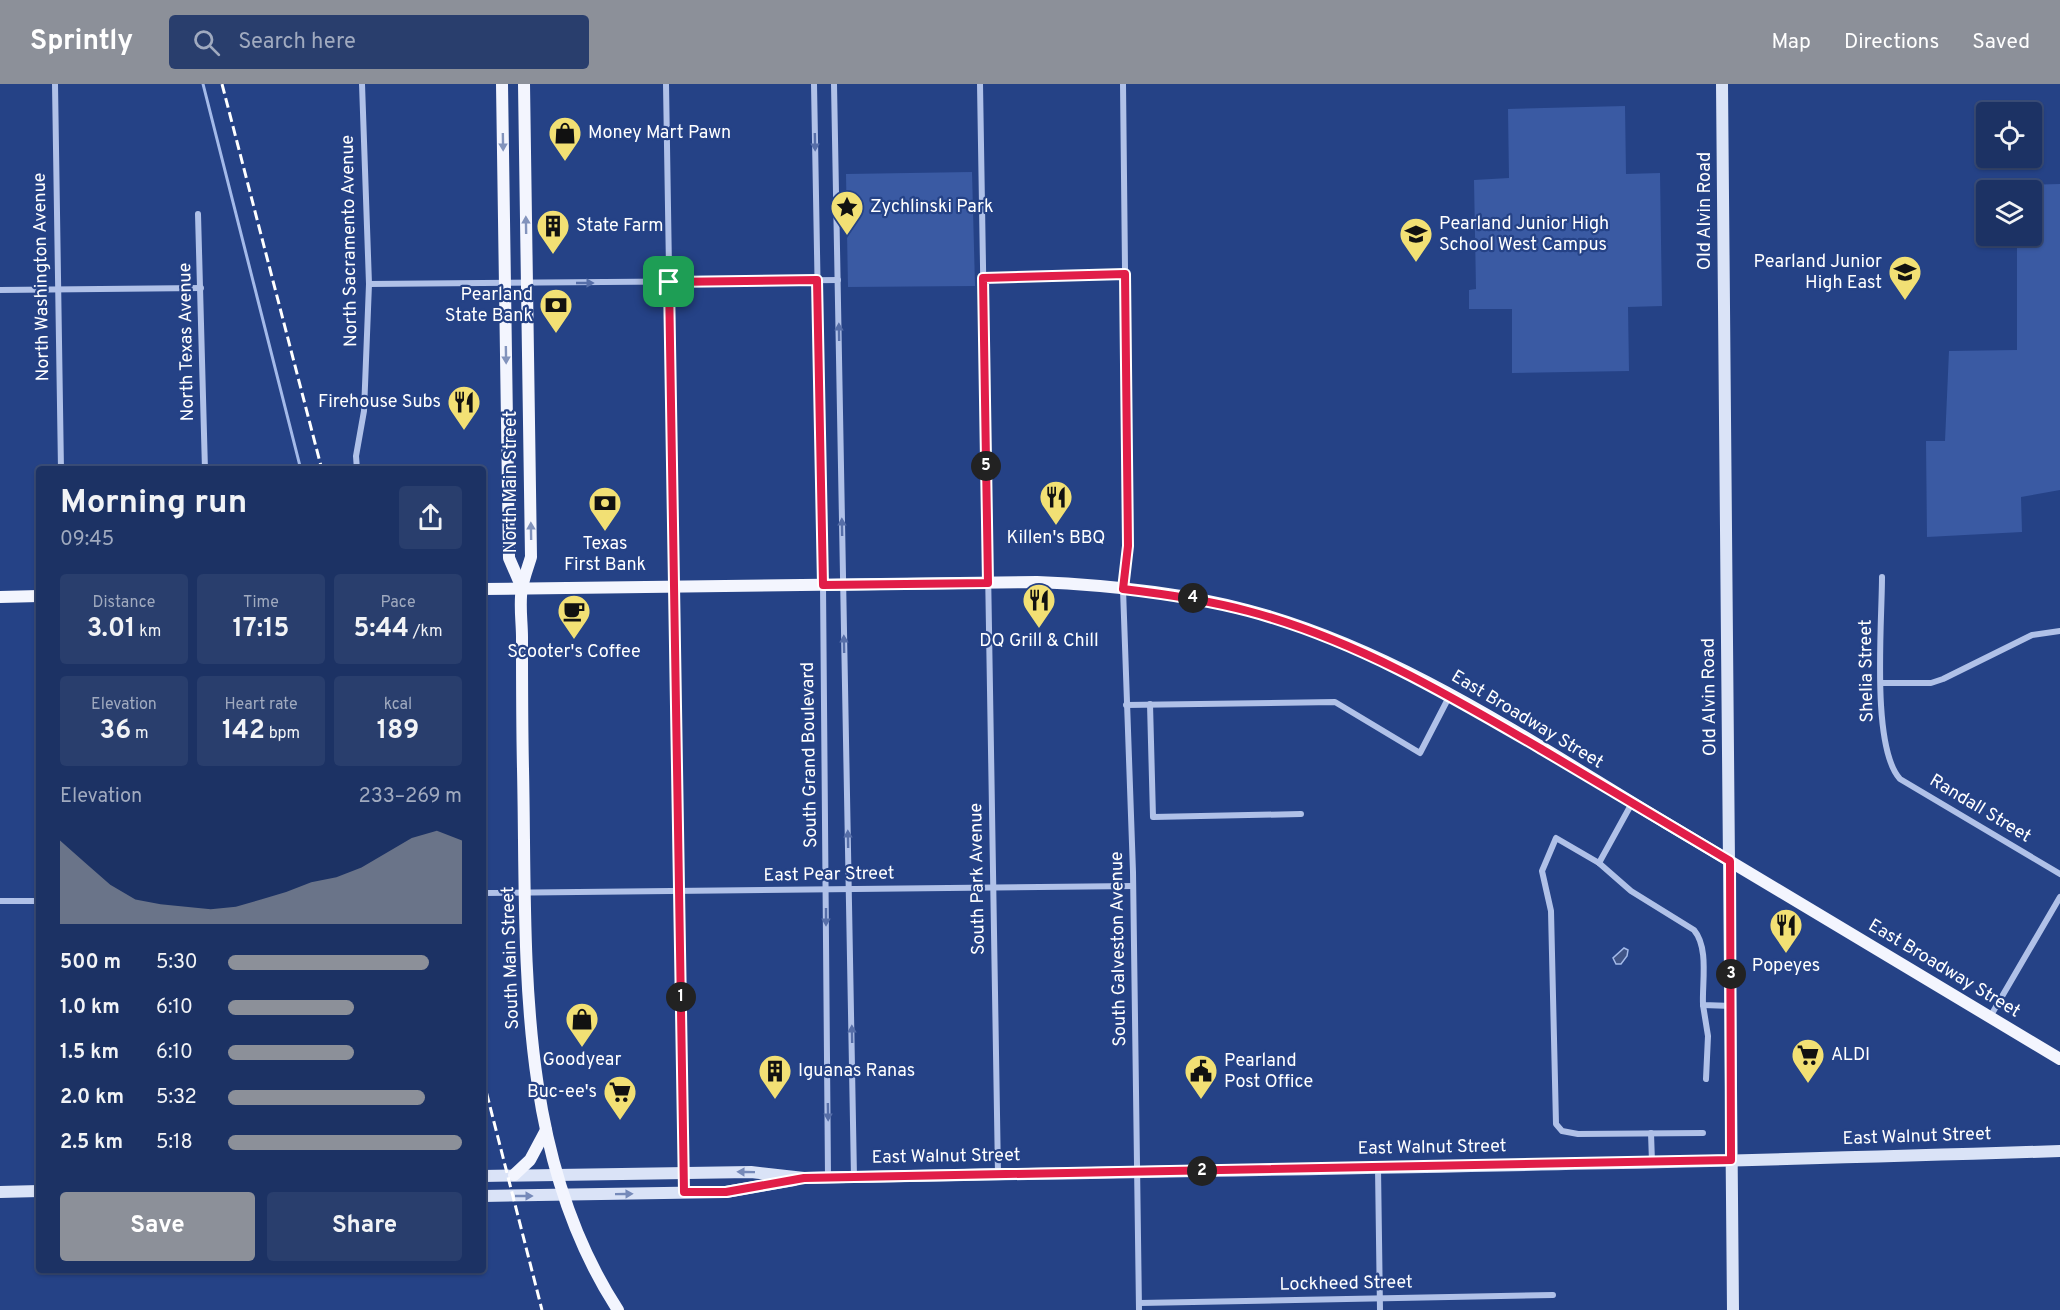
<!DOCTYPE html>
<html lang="en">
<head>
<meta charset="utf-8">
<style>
	body { margin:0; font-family:Overpass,sans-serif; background:#293e6d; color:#f1f3f6; height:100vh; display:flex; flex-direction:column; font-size:22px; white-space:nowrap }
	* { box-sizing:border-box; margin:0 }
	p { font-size:20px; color:#a0aabf }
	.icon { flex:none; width:33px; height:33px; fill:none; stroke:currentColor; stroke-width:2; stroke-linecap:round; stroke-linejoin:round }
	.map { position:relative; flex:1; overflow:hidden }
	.sheet { position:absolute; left:36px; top:382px; width:450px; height:807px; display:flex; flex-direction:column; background:#1c3264; border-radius:6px; box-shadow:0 2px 4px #0004,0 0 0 2px #3a4d78 }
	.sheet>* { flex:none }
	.fabs { position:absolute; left:1976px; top:18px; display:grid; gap:12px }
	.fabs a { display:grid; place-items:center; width:66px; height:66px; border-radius:6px; background:#1c3264; box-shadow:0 2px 4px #0004,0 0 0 2px #3a4d78; font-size:30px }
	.pin { position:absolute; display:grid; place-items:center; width:51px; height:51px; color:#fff; margin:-26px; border-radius:12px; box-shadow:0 3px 9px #0006 }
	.km { position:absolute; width:30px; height:30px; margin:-15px; border-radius:50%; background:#222; color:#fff; font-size:16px; line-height:30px; text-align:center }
	.round { display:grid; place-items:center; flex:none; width:63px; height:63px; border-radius:6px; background:#293e6d }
	.head { display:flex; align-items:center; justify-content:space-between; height:102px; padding:0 24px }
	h1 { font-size:33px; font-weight:700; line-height:45px }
	.stats { display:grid; grid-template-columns:repeat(3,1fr); gap:9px; height:102px; padding:6px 24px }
	.stats div { display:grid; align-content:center; border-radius:6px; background:#293e6d; text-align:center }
	.stats b { font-size:26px; font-weight:700 }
	.stats small { font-size:16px; font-weight:400 }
	.stats p { font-size:16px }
	.chart { height:168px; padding:12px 24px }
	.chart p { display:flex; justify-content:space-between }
	.chart svg { width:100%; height:108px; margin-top:6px; fill:#8c9099; opacity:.7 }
	.primary-button { display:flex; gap:12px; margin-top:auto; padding:12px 24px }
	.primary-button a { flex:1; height:69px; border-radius:6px; background:#8c9099; color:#fff; font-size:24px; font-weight:700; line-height:69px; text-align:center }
	.primary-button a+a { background:#293e6d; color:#f1f3f6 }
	ul { padding:0 24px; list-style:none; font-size:20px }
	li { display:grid; grid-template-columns:96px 72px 1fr; align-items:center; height:45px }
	li i { height:15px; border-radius:8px; background:#8c9099 }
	header { display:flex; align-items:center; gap:36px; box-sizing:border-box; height:84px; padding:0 30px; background:#8c9099; color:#fff }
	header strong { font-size:28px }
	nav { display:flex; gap:33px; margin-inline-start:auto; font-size:21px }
	.search { width:420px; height:54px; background:#293e6d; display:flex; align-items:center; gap:15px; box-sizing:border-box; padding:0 21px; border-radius:6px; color:#a0aabf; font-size:22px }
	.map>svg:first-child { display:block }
</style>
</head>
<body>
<header>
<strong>Sprintly</strong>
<div class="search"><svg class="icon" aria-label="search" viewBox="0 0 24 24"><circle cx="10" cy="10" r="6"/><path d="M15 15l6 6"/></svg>Search here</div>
<nav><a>Map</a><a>Directions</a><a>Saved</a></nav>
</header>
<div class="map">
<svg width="2060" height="1226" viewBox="0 0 2060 1226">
	<rect width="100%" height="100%" fill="#254286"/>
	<g fill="#3a5aa3">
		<path d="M1625,22L1626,90L1660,89L1662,222L1628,223L1629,287L1512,289V225H1469V206L1476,205L1474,96L1509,94L1508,25Z"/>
		<path d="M972,88L975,202L848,203L846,90Z"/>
		<path d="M2060,100V406L2021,413L2022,448L1927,453L1926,357H1945L1949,267L2017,266V152H2031V106H2017V101Z"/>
	</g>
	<path fill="#415587" stroke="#a4bae9" stroke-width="1.5" d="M1624,864L1628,866L1627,872L1621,880H1616L1613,874Z"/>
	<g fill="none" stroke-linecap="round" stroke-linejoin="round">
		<path stroke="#a4bae9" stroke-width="3" d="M203,0L301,386"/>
		<g stroke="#b0c1e8" stroke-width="6">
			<path d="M55,0L61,386"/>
			<path d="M666,0L684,1109"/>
			<path d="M814,0L823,501L828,1093"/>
			<path d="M834,0L854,1093"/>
			<path d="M980,0L998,1090"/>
			<path d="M1123,0L1128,462L1123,505L1133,788L1139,1226"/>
			<path d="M198,130L205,386"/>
			<path d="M983,194L1125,190"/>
			<path d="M369,200L838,196"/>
			<path d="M0,206L201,204"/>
			<path d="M357,386L356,372L364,327L369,200L362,0"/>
			<path d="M1882,493C1882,539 1871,663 1900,695L2060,790"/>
			<path d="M1882,599H1931L1943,595L2032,551L2060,547"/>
			<path d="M1150,620L1153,733L1301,730"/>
			<path d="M1126,621L1335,618L1420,669L1450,611"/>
			<path d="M1632,719L1599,779L1556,754L1542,787L1551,827L1556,1040L1562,1047L1578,1050L1703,1049"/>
			<path d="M1599,779L1631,807L1694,846C1709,864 1702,898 1703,921L1732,922"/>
			<path d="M483,809L1133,802"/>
			<path d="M0,817H39"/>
			<path d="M1703,921L1708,952L1706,995"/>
			<path d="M1990,933L2060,813"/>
			<path d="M1651,1049L1652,1078"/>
			<path d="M1378,1084L1380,1226"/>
			<path d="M1140,1219L1553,1211"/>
		</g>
		<g stroke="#dae3f7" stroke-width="12">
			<path d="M1722,0L1733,1226"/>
			<path d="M483,1092L751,1088L804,1094C1223,1086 1641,1081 2060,1067"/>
			<path d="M0,1108L39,1107"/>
			<path d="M483,1112L726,1108L794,1096"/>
		</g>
		<g stroke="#f3f5fe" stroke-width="12">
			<path d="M502,0L509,474L522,504"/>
			<path d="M524,0L531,473C528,483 524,493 522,504C519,519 522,538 522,553C522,597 522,641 523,685C527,867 514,1067 618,1226"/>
			<path d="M483,505L1037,498C1107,501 1179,508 1247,526C1399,566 1532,659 1666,739C1797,817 1928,896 2060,975"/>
			<path d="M0,513L39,512"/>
			<path d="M514,1091L530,1076L546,1046"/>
		</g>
		<g stroke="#fff" stroke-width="3" stroke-dasharray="10 4.5" stroke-linecap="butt">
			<path d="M222,0L322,386"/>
			<path d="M483,995L542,1226"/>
		</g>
	</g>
	<defs><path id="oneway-solid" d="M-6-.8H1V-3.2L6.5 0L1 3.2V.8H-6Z" transform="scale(1.5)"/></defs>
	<g fill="#8293bc">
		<use href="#oneway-solid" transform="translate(503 58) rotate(89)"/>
		<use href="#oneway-solid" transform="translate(526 141) rotate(-91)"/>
		<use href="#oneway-solid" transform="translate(506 271) rotate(89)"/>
		<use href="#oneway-solid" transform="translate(531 447) rotate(-91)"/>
	</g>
	<g fill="#566ea8">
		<use href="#oneway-solid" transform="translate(815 58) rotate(89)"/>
		<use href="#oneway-solid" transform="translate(585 199)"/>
		<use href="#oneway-solid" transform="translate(839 248) rotate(-91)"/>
		<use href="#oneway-solid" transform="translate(842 443) rotate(-91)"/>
		<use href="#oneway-solid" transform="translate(844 560) rotate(-91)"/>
		<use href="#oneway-solid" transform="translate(848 755) rotate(-91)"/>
		<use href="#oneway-solid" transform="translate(826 833) rotate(90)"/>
		<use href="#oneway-solid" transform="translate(852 950) rotate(-91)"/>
		<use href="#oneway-solid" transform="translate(828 1028) rotate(89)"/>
	</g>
	<g fill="#768ab9">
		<use href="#oneway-solid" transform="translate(746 1088) rotate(-179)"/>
		<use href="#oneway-solid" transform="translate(624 1110) rotate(-1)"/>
		<use href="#oneway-solid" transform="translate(524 1112)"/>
	</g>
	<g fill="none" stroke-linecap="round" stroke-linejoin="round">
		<defs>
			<path id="route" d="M1125,190L1128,462L1123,505C1165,510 1207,516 1248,527C1354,555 1449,611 1543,666C1605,703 1668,740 1730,777L1731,1076L804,1094L726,1108H684L669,198L817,196L823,501L988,499L983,194Z"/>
		</defs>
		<use href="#route" stroke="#fff" stroke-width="12"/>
		<use href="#route" stroke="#e11d48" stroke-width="8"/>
	</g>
	<defs>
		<symbol id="shop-pin" viewBox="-11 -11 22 30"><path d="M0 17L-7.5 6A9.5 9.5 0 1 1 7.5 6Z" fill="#f2e074" stroke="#254286"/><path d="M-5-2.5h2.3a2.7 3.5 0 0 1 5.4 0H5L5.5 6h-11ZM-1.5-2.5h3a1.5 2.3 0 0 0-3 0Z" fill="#111"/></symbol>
		<symbol id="sight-pin" viewBox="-11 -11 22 30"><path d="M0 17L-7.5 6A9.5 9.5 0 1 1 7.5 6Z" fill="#f2e074" stroke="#254286"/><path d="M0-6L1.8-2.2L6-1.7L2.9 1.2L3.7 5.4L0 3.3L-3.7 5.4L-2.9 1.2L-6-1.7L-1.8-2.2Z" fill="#111"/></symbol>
		<symbol id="building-pin" viewBox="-11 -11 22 30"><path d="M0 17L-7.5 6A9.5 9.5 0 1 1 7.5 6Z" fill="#f2e074" stroke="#254286"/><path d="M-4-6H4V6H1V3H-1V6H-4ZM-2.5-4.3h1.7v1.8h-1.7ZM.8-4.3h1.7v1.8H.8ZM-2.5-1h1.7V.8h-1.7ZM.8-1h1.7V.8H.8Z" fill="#111"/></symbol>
		<symbol id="school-pin" viewBox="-11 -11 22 30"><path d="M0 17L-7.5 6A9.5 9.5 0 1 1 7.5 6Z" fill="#f2e074" stroke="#254286"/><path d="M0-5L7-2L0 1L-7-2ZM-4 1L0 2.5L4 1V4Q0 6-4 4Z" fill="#111"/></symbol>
		<symbol id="bank-pin" viewBox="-11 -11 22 30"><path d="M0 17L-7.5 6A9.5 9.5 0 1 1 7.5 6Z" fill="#f2e074" stroke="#254286"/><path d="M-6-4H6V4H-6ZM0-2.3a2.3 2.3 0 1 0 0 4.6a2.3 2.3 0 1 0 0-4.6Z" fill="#111"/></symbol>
		<symbol id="restaurant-pin" viewBox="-11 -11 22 30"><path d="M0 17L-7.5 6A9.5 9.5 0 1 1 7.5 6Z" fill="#f2e074" stroke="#254286"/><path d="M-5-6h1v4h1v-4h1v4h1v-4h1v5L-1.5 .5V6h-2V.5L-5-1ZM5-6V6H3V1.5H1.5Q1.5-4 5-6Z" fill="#111"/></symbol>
		<symbol id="cafe-pin" viewBox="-11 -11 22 30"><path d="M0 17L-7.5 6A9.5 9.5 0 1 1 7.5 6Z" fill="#f2e074" stroke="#254286"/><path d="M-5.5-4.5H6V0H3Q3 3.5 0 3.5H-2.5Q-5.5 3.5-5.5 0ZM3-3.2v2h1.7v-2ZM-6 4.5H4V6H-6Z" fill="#111"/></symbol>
		<symbol id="supermarket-pin" viewBox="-11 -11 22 30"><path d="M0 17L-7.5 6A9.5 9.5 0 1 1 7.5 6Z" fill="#f2e074" stroke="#254286"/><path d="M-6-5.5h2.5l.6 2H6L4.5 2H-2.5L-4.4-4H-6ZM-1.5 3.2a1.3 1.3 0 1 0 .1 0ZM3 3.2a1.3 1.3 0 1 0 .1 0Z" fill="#111"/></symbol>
		<symbol id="civic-pin" viewBox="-11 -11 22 30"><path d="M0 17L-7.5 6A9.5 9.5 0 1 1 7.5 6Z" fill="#f2e074" stroke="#254286"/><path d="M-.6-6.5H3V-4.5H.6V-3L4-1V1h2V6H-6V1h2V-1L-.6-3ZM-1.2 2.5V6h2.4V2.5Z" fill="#111"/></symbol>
	</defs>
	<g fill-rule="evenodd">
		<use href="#shop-pin" x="546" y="30" width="38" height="52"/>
		<use href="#sight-pin" x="828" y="104" width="38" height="52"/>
		<use href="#building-pin" x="534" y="123" width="38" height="52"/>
		<use href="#school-pin" x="1397" y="131" width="38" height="52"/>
		<use href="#school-pin" x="1886" y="169" width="38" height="52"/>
		<use href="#bank-pin" x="537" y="202" width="38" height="52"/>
		<use href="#restaurant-pin" x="445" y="299" width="38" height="52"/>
		<use href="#restaurant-pin" x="1037" y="394" width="38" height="52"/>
		<use href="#bank-pin" x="586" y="400" width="38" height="52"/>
		<use href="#restaurant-pin" x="1020" y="497" width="38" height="52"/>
		<use href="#cafe-pin" x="555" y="508" width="38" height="52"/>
		<use href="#restaurant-pin" x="1767" y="822" width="38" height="52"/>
		<use href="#shop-pin" x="563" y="916" width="38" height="52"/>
		<use href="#supermarket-pin" x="1789" y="952" width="38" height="52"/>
		<use href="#building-pin" x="756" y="968" width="38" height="52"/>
		<use href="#civic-pin" x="1182" y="968" width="38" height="52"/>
		<use href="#supermarket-pin" x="601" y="989" width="38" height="52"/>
	</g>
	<g text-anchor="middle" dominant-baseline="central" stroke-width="4.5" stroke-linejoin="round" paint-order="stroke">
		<g font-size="18" fill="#fff" stroke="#254286" text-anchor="start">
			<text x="588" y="49">Money Mart Pawn</text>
			<text x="870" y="123">Zychlinski Park</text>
			<text x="1439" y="140">Pearland Junior High<tspan x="1439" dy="21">School West Campus</tspan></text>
			<text x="576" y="142">State Farm</text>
			<text x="1882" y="178" text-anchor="end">Pearland Junior<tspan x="1882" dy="21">High East</tspan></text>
			<text x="533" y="211" text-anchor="end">Pearland<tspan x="533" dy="21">State Bank</tspan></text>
			<text x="441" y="318" text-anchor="end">Firehouse Subs</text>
			<text x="1056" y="454" text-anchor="middle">Killen's BBQ</text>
			<text x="605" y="460" text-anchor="middle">Texas<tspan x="605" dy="21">First Bank</tspan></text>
			<text x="1039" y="557" text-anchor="middle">DQ Grill &amp; Chill</text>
			<text x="574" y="568" text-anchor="middle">Scooter's Coffee</text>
			<text x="1786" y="882" text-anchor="middle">Popeyes</text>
			<text x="1831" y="971">ALDI</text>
			<text x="582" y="976" text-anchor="middle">Goodyear</text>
			<text x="1224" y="977">Pearland<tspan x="1224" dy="21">Post Office</tspan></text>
			<text x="798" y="987">Iguanas Ranas</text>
			<text x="597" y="1008" text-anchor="end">Buc-ee's</text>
		</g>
		<g font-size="18" fill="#fff" stroke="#254286">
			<text transform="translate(1705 127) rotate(-90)">Old Alvin Road</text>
			<text transform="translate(350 157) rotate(-91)">North Sacramento Avenue</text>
			<text transform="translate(42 193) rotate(-91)">North Washington Avenue</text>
			<text transform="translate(187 258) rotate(-91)">North Texas Avenue</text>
			<text transform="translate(511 398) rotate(-90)">North Main Street</text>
			<text transform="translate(1867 587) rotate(-91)">Shelia Street</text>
			<text transform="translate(1710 613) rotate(-91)">Old Alvin Road</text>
			<text transform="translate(1527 636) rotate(31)">East Broadway Street</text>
			<text transform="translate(810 671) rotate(-91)">South Grand Boulevard</text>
			<text transform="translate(1980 725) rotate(31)">Randall Street</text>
			<text transform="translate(829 791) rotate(-1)">East Pear Street</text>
			<text transform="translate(978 795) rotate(-91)">South Park Avenue</text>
			<text transform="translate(1119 865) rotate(-91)">South Galveston Avenue</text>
			<text transform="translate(511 874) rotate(-92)">South Main Street</text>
			<text transform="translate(1944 885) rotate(31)">East Broadway Street</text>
			<text transform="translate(1917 1053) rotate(-2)">East Walnut Street</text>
			<text transform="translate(1432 1064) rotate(-1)">East Walnut Street</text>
			<text transform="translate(946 1073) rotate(-1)">East Walnut Street</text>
			<text transform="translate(1346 1200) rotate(-1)">Lockheed Street</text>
		</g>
	</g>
</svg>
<div class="fabs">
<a><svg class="icon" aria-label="locate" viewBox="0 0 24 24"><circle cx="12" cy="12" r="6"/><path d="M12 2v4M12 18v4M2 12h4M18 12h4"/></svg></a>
<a><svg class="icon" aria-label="layers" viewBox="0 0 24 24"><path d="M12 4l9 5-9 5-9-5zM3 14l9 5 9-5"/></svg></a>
</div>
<div class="pin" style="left:669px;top:198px;background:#1e9e55"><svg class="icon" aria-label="arrive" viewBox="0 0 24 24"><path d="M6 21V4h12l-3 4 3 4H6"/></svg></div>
<b class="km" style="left:681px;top:913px">1</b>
<b class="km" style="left:1202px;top:1087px">2</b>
<b class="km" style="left:1731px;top:890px">3</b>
<b class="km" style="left:1193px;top:514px">4</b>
<b class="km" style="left:986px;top:382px">5</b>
<section class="sheet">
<div class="head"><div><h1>Morning run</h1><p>09:45</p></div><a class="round"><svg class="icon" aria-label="share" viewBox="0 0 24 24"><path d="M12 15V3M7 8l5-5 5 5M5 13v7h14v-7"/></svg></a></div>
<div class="stats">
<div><p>Distance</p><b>3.01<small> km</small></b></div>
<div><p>Time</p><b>17:15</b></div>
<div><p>Pace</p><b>5:44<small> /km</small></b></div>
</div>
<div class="stats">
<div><p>Elevation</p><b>36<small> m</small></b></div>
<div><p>Heart rate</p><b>142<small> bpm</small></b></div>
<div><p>kcal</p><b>189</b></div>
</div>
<div class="chart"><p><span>Elevation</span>233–269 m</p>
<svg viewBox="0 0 160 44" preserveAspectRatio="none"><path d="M0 44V10L10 19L20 28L30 34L40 36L50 37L60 38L70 37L80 34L90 31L100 27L110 25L120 21L130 15L140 9L150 6L160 10V44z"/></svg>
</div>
<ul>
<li><b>500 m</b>5:30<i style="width:86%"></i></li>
<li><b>1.0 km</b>6:10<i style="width:54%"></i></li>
<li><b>1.5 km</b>6:10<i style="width:54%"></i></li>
<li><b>2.0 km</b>5:32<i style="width:84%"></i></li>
<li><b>2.5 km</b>5:18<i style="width:100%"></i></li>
</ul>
<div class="primary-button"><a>Save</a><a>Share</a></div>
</section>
</div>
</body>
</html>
